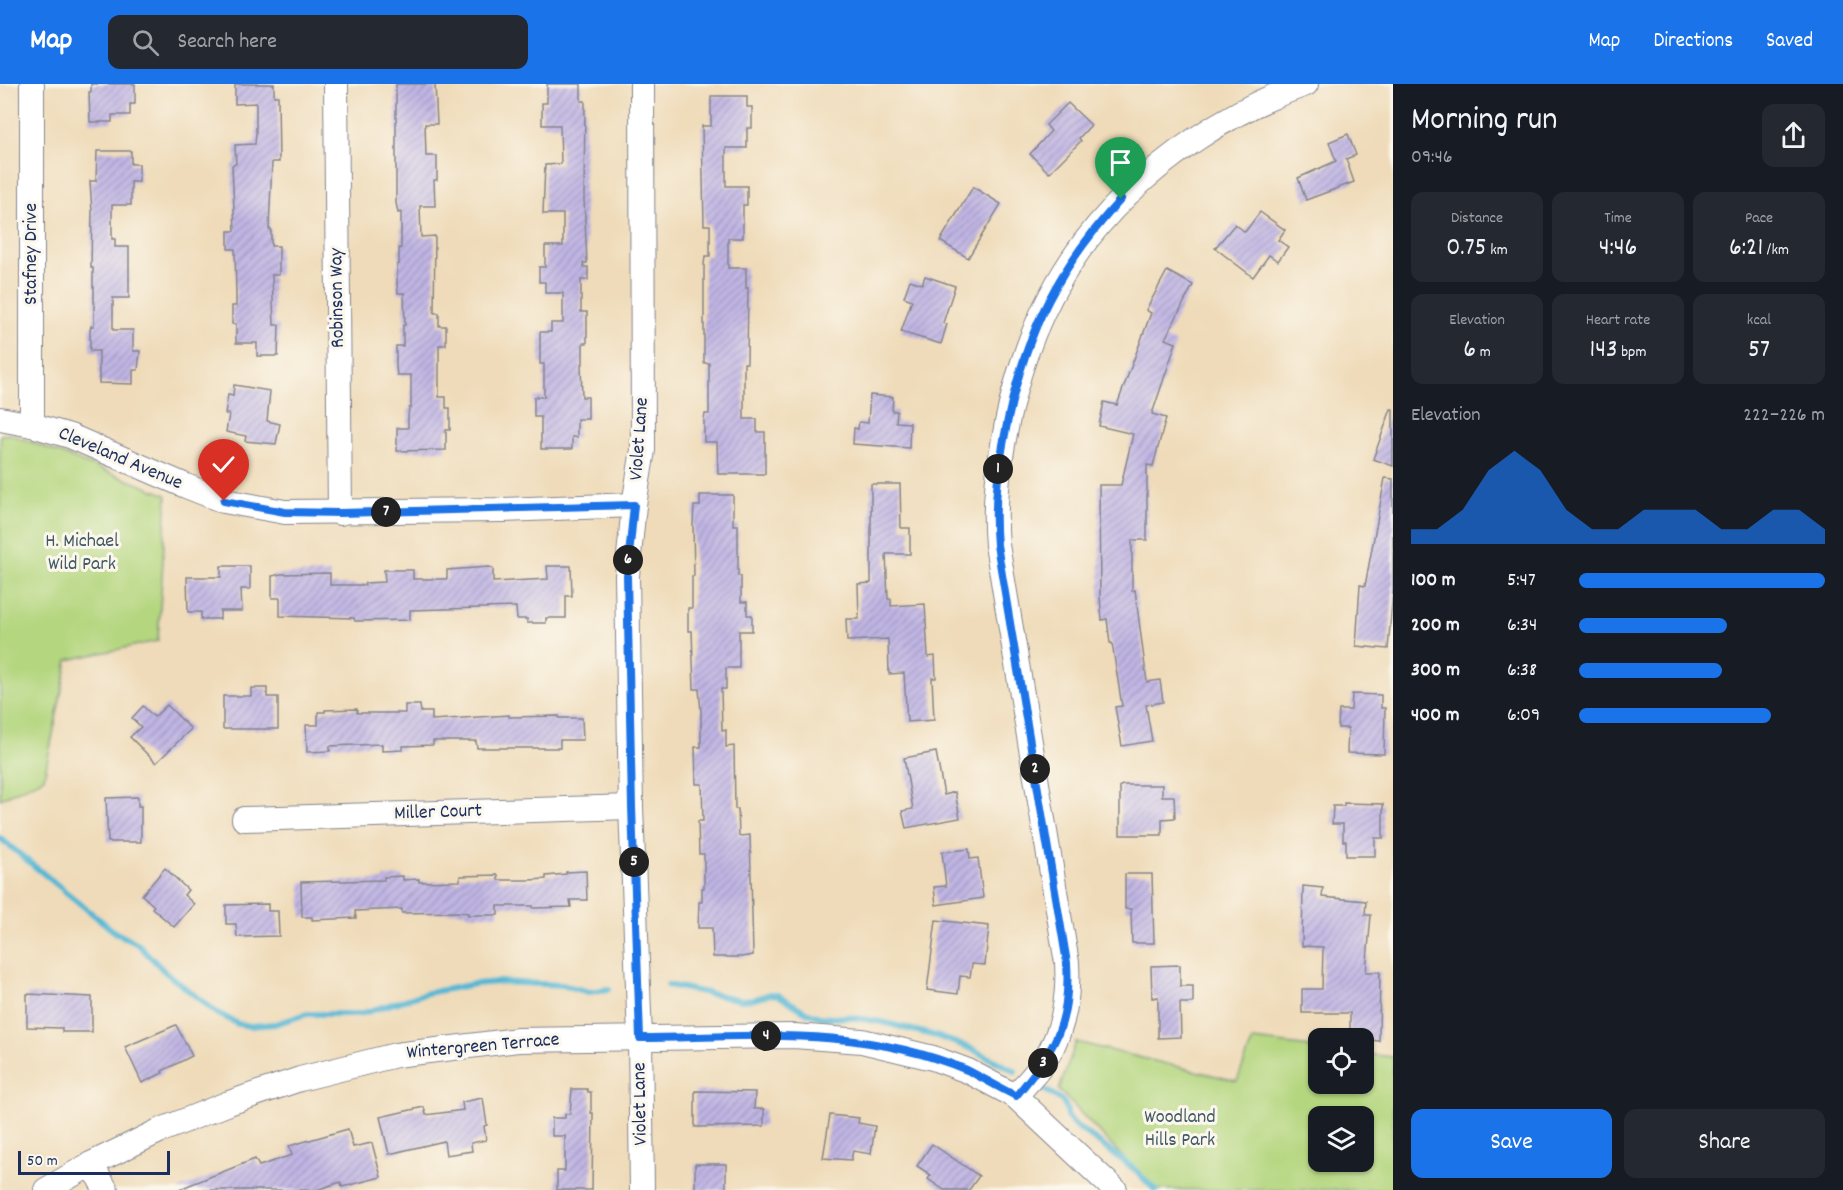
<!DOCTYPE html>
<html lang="en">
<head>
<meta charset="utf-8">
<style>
	body { margin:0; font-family:Dekko,sans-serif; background:#242831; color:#f1f3f6; height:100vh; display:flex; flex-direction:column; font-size:22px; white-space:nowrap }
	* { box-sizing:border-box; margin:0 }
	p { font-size:20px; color:#9ea1a6 }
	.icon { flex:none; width:33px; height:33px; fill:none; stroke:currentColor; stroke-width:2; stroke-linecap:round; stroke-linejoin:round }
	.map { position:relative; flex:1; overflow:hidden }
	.side { display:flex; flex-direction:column; background:#171b24; width:450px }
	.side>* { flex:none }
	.controls { position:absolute; left:1308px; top:944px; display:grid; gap:12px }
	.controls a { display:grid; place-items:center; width:66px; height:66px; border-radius:12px; background:#171b24; box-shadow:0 2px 4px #0004; font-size:30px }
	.scale { position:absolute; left:18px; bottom:15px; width:152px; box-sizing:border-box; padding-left:6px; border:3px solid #1b2f5e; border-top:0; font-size:16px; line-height:21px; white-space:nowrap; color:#1b2f5e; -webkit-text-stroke:4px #fbf7ec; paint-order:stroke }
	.pin { position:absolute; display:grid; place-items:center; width:51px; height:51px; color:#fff; margin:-62px -26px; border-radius:50% 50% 50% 0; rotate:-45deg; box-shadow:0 0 6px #0007 }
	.pin .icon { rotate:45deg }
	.km { position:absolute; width:30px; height:30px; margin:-15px; border-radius:50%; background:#222; color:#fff; font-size:16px; line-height:30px; text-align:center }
	.round { display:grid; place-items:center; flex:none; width:63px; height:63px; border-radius:12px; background:#242831 }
	.headline { display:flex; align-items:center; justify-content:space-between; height:102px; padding:0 18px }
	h1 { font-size:33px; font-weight:600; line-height:45px }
	.metrics { display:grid; grid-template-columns:repeat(3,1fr); gap:9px; height:102px; padding:6px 18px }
	.metrics div { display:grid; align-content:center; border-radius:12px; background:#242831; text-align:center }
	.metrics b { font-size:26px; font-weight:600 }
	.metrics small { font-size:16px; font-weight:400 }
	.metrics p { font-size:16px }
	.chart { height:168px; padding:12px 18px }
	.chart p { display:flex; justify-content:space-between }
	.chart svg { width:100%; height:108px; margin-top:6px; fill:#1a73e8; opacity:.7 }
	.action { display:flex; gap:12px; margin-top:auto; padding:12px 18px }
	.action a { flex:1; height:69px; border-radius:12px; background:#1a73e8; color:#fff; font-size:24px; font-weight:600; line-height:69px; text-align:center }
	.action a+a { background:#242831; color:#f1f3f6 }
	ul { padding:0 18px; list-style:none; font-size:20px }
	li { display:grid; grid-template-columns:96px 72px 1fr; align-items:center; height:45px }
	li i { height:15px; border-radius:8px; background:#1a73e8 }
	header { display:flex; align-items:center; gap:36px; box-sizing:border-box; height:84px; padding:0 30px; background:#1a73e8; color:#fff }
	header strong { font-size:28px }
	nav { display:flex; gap:33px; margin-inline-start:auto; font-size:21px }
	.search { width:420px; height:54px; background:#242831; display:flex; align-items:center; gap:15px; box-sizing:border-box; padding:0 21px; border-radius:12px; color:#9ea1a6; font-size:22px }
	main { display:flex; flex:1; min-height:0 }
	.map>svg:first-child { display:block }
</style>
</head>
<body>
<header>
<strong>Map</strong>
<div class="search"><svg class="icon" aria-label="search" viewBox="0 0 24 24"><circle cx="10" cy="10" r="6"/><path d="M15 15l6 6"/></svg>Search here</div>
<nav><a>Map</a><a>Directions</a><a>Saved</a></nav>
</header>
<main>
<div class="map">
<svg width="1393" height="1106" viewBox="0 0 1393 1106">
	<defs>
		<pattern id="building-hatch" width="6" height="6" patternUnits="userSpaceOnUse" patternTransform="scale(1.5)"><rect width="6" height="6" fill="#c1b6e4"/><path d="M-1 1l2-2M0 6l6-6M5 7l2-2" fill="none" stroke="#9c94bc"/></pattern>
	</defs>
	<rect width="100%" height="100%" fill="#fbf7ec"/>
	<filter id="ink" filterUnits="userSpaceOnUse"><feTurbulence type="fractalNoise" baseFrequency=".0167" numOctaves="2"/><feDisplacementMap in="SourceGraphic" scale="12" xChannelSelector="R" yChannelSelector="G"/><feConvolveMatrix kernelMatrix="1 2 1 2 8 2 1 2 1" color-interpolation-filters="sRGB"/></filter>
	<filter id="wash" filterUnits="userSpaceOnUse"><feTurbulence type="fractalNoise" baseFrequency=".008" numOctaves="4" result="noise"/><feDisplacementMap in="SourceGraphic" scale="24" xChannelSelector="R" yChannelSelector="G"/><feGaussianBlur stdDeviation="1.35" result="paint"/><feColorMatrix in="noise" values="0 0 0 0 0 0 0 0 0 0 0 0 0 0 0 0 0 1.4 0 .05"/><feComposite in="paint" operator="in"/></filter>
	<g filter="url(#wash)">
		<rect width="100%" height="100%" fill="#efdbb9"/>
		<g fill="#b4d67e" stroke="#68826e" stroke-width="1.5" fill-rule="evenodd">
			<path d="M10,350L167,411L158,557L68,576L44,694L0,715V351Z"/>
			<path d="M1253,956L1318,964V999H1364V970L1393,973V1106H1154L1059,1006L1076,958L1237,997ZM1318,1032H1364V1077H1318Z"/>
		</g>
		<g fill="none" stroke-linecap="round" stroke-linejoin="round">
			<g stroke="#55b7d4" stroke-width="6">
				<path d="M0,754L116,849L138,860L165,888L217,929L238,940L250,942L275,940L307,930H360L427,909L475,900L499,898L563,901L589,908L609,905"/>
				<path d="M668,901L741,916L755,915L770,910L778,911L806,928L820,933L832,934L848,933L882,938L936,952L970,964L1015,987"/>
				<path d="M1043,1005C1056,1013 1069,1016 1067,1033L1076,1042L1133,1084L1155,1106"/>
			</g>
		</g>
		<g id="blocks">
			<g fill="url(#building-hatch)">
				<path d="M91,0H135V20H130V31H112V38H90L89,8H91Z"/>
				<path d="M235,0H274V12H278L279,78H272L269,145H271V162H279V191H272L274,241H279L278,272H257V259H236V240H232V222H236V211L235,165H228V147H235L232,81L236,80L235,61L255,60L256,50V19L235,20Z"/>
				<path d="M396,0H435L437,40H425L426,72H437V96H434L435,122H420L421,153L435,152L434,229H439V242H446V261H439V313H446V324H450V346H446V366L397,367V344H408V333L409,324H411V291H397L396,283V262H403V241H405L404,209H398L397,200V181L399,180V164H401V128L398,129L396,119Z"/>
				<path d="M547,0H581V17H585L584,115L587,179H583L584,183H588V196H581V228H587V259H583V280H581L582,313H588V335H577V353H572V365H541V333H534V313H544V280H540V248H551V239H563V209H545V198H539V183H545V162H563V130H543L545,81L561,80L560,41H542V19H547Z"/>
				<path d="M711,12H747V23H752V44H747V64H726V102H747V121H743V154H728V184H746V204H748L747,279H744V335H757V348H765V390H718L717,358H704V335L705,330H709V279H704V181L705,172H710V141H704L702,42H711Z"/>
				<path d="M1068,19L1091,41L1079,54L1081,57L1049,89L1030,70L1051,47L1046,41Z"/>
				<path d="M1348,50L1356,71L1346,75L1354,98L1306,116L1298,94L1336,77L1329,58Z"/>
				<path d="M97,67H131V80H139V98H131V121H112V155H115V163H129V214H113V246H133V267H140L138,286H133V300L99,299V267H90V246L91,242H94V203H93V184H91L92,128L90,97H96Z"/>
				<path d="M973,103L1001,120L968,174L940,157Z"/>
				<path d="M1260,128L1285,146L1278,156L1288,163L1278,177L1269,171L1253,193L1215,164L1235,140L1245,148Z"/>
				<path d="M1167,187L1193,201L1165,255L1176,259L1152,330L1166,334L1153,382L1147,381V456H1132V507L1135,506L1147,598L1160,596L1163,618L1146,621L1152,657L1122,662L1115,623L1122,622L1112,559H1110L1107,535L1102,536L1100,514L1099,401H1121L1133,350L1099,342L1104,318L1117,321L1151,229L1146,226Z"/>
				<path d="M925,192L955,202L943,239L947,240L941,260L901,248L912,216L904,213L910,196L922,200Z"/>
				<path d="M234,301L270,307L267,337L280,340L276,360L245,357L246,352L226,348L229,330H225L228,311L233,312Z"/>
				<path d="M870,311L893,313L892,327H897L896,338L910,339L909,364L853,360L854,344L858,345L859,338L868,339Z"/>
				<path d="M1391,325H1393V382L1373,375Z"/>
				<path d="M1385,394L1393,395V506L1388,565L1356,562L1360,501L1365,502Z"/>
				<path d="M871,400H900L901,444H910V470H886L888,515H891V522L925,520L928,573L935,572L936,594H932L934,636L907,638L904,589L889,590L888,555L847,557L846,535H859L858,500L871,499Z"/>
				<path d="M700,411H733V441H738V492H741V518H747V531H752V547H739V584H726V605H721L722,647L726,646V663L734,662L735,725H738L739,752L750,751L753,871L741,873H713L712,844H698L699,818H702V804H704V770H699L698,737H703L702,700H696L695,663H701V627L699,605H694L692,547H688V524H692V492H694L693,441L694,422H700Z"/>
				<path d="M221,482H250V505H241L242,527H220V535H201V528H188L187,493H221Z"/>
				<path d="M547,482H571L572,512H566V534H546V539H527V535H517L516,523L410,526V536L355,537L354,534L280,532V514H272V492L281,490L330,489V501H365V499L385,498L384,486H413V495H447V486L489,483L493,484V498L548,495Z"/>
				<path d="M251,604H267V613H278V645H223V612H251Z"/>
				<path d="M1352,610L1381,611V624H1385L1384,670L1347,669L1348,644H1338L1339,626H1351Z"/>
				<path d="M167,621L191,645L156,679L130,653L141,643L132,634L143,622L154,633Z"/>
				<path d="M405,621H420L421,628H432V636L509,631V633L559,632V634H582L583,656H560V664H477L476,657H433V661L403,662V666L382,667V660L330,662V667L307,668L306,641H318V628H325V626L357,625V629H405Z"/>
				<path d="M936,668L944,711L955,708L960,734L906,744L902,727L913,725L904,674Z"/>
				<path d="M1123,701H1162V712H1174L1175,734L1162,735V751H1120V702Z"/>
				<path d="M138,713V722H141V758H108L106,714Z"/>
				<path d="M1344,719L1383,720V754H1375V772H1346V757H1343V740H1332L1333,722H1344Z"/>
				<path d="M969,765L970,775L978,774L983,814L936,821L934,803L946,802L942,768Z"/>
				<path d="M165,784L188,806L184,811L194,820L174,843L152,824L154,822L142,811Z"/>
				<path d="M586,787L587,816H570L571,823L533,824V822H498V831H468V829L460,828L402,829V825L355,827L356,834L312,836V833H302L301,798L384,796V793L403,792V796L419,795V798L460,797V792L498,791V796H529L546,795V792L566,790V788Z"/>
				<path d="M1125,790H1152L1154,859H1132L1131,825H1125Z"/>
				<path d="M1303,802L1323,804L1322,813L1366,817L1365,831H1371L1366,888H1380L1379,957L1350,954V929H1302V905H1322L1323,863L1302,862Z"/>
				<path d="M268,820V827H278L279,852L237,853L236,840H226V821Z"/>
				<path d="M936,836L989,842L985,881L972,880L970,893L960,892L958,910L927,906Z"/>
				<path d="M1180,881V902H1193V919H1180L1181,953L1158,954V913L1152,914L1151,882Z"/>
				<path d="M27,910L92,913V948H62V944L27,943Z"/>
				<path d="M176,941L192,972L162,987L163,989L142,999L125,963Z"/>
				<path d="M572,1005H587L588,1008H591V1029H593L592,1106H557V1087H565V1052H552V1034H565V1030H570Z"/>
				<path d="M695,1007L755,1008L754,1025H764V1042L695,1043Z"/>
				<path d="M483,1014L487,1041L484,1042L486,1056L471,1059L472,1067L446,1071L444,1057L389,1070L380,1033L424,1023L426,1031L463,1026L462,1018Z"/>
				<path d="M830,1031L859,1034L858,1039L875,1042L871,1070L853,1067L851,1076L823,1074Z"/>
				<path d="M348,1045L353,1063L372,1059L381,1093L342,1103L341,1098L316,1106H177L255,1075L259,1082L292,1071L289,1062Z"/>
				<path d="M932,1060L979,1092L969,1106H944L928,1095L931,1091L917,1082Z"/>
				<rect x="695" y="1080" width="31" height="26"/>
			</g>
		</g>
	</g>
	<g filter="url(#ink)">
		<use href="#blocks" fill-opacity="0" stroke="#85858c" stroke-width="1.5"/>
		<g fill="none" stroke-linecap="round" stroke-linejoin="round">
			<defs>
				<g id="minor">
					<path d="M32,0V341"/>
					<path d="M336,0L340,429"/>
					<path d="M0,335L32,341L70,352L186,402L224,417L285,428L503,426L634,421"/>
					<path d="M244,735L631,723"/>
					<path d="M1015,1012C1025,1001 1037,989 1045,976C1064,946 1069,913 1067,879L997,461C993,416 999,379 1008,334C1034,212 1092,125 1196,55C1230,32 1267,13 1306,0"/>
					<path d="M91,1080L106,1106"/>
					<path d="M46,1106L91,1080L159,1047L229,1019L300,995L396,971L518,956L794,952L862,957L933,974L968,987L1015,1012L1115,1106"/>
					<path d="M642,1106L640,954L631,723L627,492L634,421L643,366L642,0"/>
				</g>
			</defs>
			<use href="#minor" stroke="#85858c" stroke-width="26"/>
			<use href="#minor" stroke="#fff" stroke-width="24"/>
		</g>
	</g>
	<g fill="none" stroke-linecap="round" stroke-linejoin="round" filter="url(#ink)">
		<defs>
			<path id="route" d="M224,417L285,428L340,429L634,421L627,492L632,723L640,954C752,953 860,941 967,986C983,994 999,1004 1016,1012C1054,966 1071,941 1067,879L997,461C993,416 999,379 1008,335C1027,245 1059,183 1121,115"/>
		</defs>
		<use href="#route" stroke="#fff" stroke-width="12"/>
		<use href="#route" stroke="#1a73e8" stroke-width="8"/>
	</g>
	<g text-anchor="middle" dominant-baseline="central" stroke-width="6" stroke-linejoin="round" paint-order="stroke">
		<g font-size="20" fill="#1b2f5e" stroke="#fbf7ec">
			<text transform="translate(32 170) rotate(-90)">Stafney Drive</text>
			<text transform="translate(338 214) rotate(-91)">Robinson Way</text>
			<text transform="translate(640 355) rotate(-86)">Violet Lane</text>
			<text transform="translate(120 375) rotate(23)">Cleveland Avenue</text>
			<text transform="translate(438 729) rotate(-2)">Miller Court</text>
			<text transform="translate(483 963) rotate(-5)">Wintergreen Terrace</text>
			<text transform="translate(641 1020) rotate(-91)">Violet Lane</text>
		</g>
		<g font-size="20" fill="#415966" stroke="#fbf7ec">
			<text x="82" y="458">H. Michael<tspan x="82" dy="23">Wild Park</tspan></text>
			<text x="1180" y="1034">Woodland<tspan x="1180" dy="23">Hills Park</tspan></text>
		</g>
	</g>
</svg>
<div class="controls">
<a><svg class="icon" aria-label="locate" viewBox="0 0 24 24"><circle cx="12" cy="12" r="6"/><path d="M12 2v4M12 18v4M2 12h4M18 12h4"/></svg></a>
<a><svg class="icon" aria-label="layers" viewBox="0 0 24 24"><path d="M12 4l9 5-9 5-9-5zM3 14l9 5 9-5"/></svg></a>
</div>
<div class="scale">50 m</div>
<div class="pin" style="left:1121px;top:115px;background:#1e9e55"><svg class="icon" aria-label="arrive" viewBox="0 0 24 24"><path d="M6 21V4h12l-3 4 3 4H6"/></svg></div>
<div class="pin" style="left:224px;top:417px;background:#d93025"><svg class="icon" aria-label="check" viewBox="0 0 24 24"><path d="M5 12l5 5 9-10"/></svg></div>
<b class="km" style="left:998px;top:385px">1</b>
<b class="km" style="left:1035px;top:685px">2</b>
<b class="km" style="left:1043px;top:979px">3</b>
<b class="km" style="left:766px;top:952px">4</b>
<b class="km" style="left:634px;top:778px">5</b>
<b class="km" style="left:628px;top:476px">6</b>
<b class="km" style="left:386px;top:428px">7</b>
</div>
<section class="side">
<div class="headline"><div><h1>Morning run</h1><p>09:46</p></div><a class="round"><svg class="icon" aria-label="share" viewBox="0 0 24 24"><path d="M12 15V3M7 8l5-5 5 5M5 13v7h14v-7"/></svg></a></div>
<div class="metrics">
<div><p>Distance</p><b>0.75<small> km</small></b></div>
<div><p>Time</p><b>4:46</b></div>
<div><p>Pace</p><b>6:21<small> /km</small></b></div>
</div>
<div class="metrics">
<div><p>Elevation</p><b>6<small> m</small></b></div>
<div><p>Heart rate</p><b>143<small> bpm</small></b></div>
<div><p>kcal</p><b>57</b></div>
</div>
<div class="chart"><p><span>Elevation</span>222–226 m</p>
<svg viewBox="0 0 160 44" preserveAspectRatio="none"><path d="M0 44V38L10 38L20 30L30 14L40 6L50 14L60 30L70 38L80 38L90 30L100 30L110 30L120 38L130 38L140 30L150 30L160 38V44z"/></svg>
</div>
<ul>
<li><b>100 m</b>5:47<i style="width:100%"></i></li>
<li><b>200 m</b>6:34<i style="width:60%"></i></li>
<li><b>300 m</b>6:38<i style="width:58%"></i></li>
<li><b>400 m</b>6:09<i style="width:78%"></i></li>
</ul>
<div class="action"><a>Save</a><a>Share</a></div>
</section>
</main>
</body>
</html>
